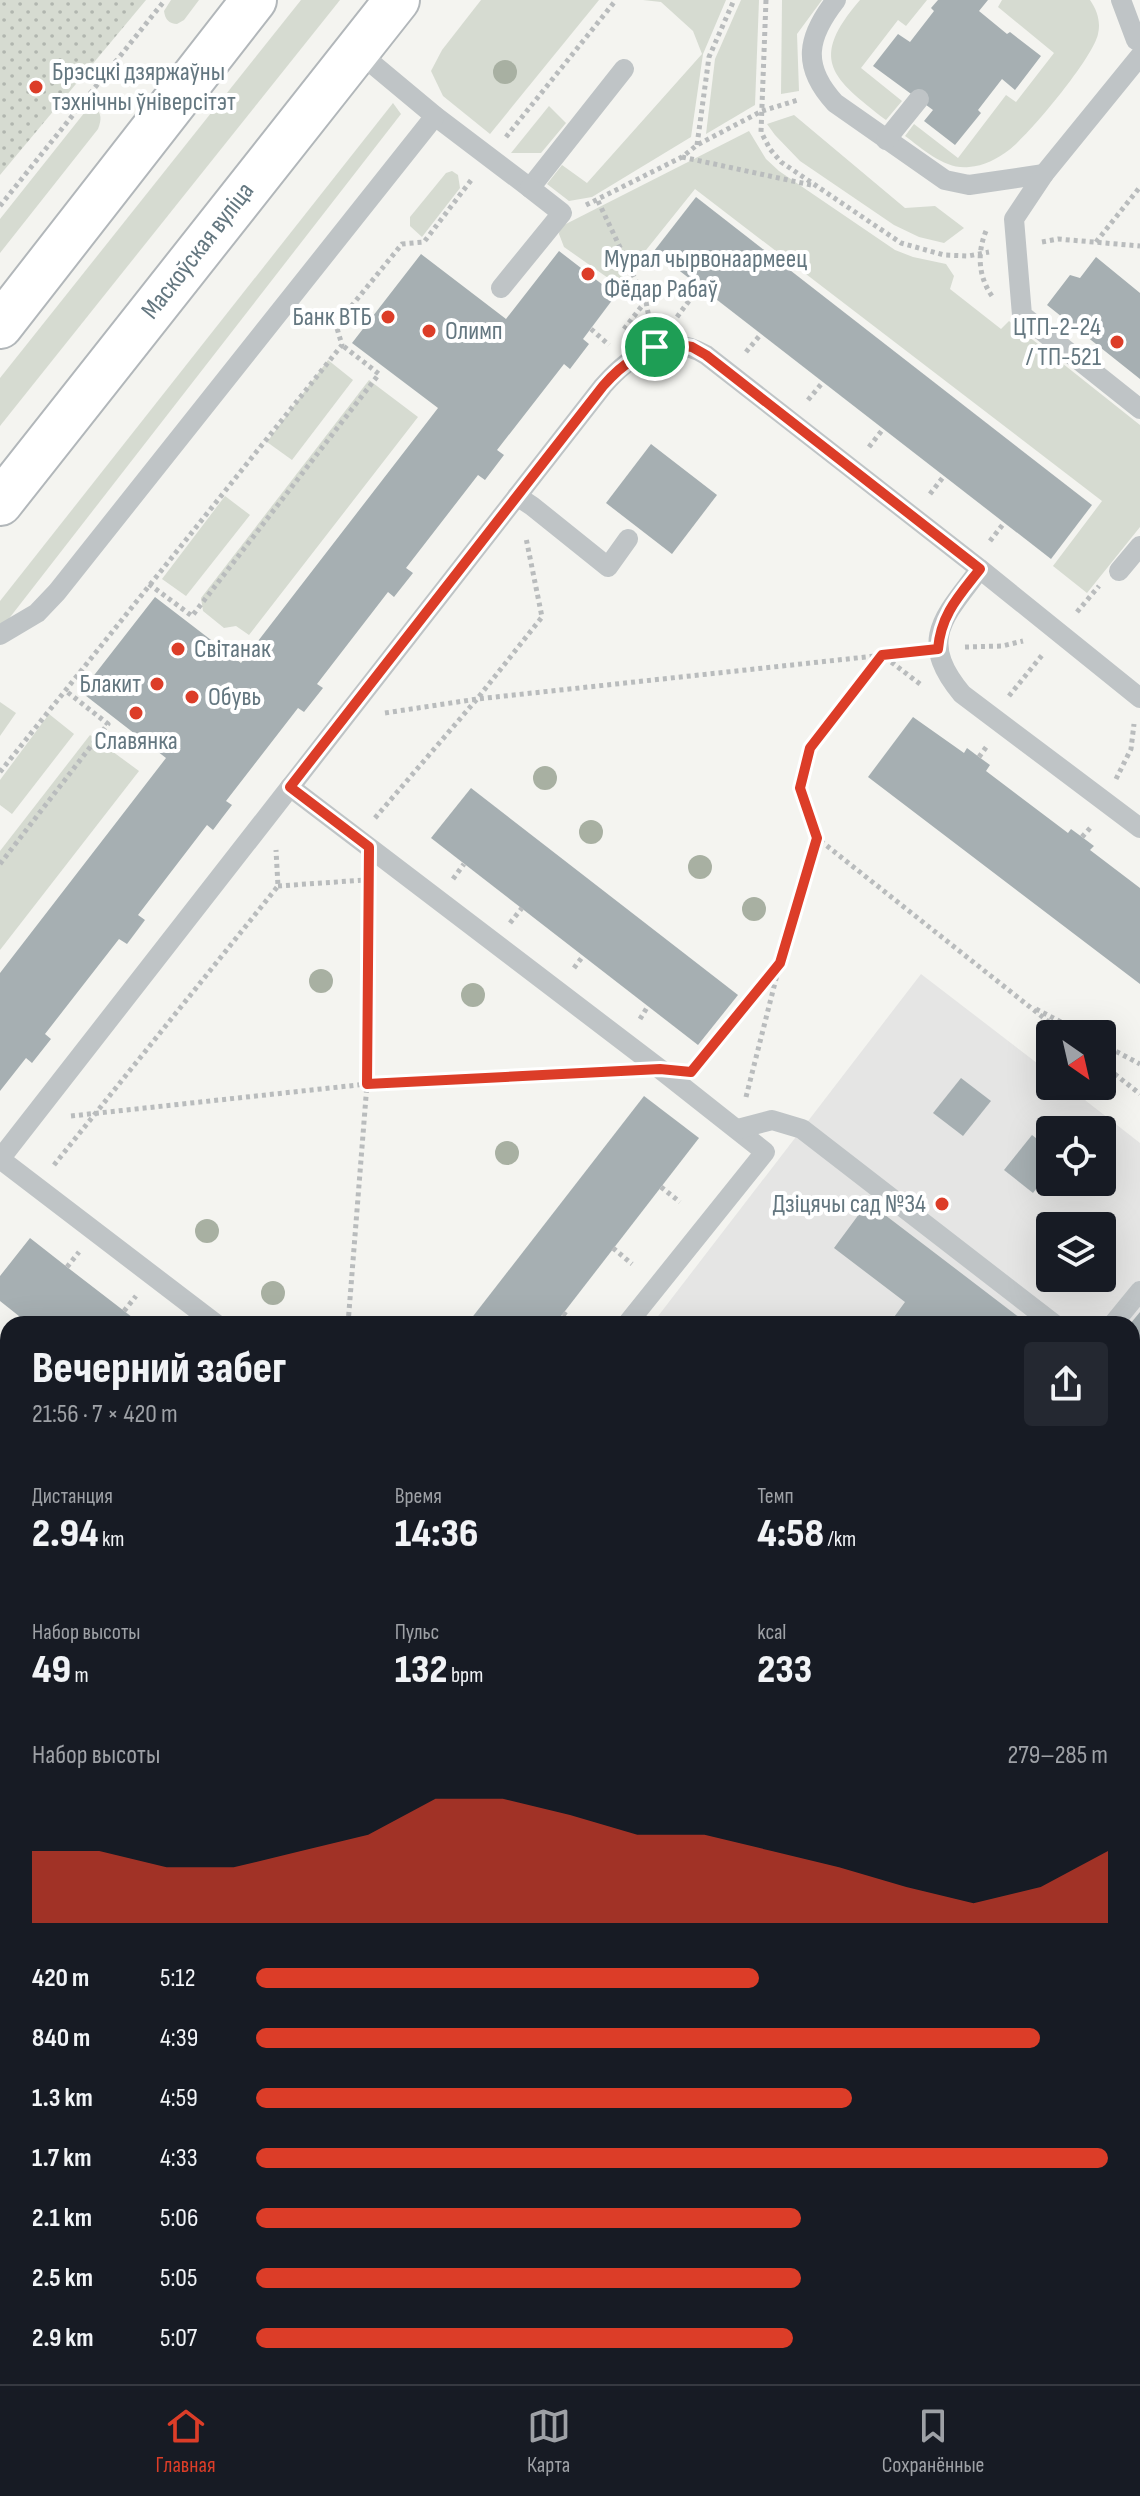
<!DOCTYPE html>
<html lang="ru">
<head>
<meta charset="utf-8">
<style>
	body { margin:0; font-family:"Sofia Sans Condensed",sans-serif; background:#242831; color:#f1f3f6; height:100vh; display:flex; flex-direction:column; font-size:30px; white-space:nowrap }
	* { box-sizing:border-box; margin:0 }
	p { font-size:26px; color:#9ea1a6 }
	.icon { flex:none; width:44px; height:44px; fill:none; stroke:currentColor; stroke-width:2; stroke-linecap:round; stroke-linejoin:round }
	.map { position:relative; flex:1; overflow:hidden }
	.details { position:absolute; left:0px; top:1316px; width:1140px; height:1068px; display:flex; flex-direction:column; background:#171b24; border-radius:24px 24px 0 0; box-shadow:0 8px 32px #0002 }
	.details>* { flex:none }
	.needle { width:52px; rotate:146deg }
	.buttons { position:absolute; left:1036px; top:1020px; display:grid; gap:16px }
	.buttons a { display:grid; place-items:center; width:80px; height:80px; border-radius:8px; background:#171b24; box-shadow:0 8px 32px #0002; font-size:40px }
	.pin { position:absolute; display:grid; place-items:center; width:68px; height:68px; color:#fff; margin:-34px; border:4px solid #fff; border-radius:50%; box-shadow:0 2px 8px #0007 }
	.round { display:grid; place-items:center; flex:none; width:84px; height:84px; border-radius:8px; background:#242831 }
	.summary { display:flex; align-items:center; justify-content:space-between; height:136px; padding:0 32px }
	h1 { font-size:44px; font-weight:800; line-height:60px }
	.metrics { display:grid; grid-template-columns:repeat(3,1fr); gap:12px; height:136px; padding:8px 32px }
	.metrics div { display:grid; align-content:center }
	.metrics b { font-size:40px; font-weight:800 }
	.metrics small { font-size:22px; font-weight:400 }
	.metrics p { font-size:22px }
	.chart { height:224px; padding:16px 32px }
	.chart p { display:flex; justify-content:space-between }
	.chart svg { width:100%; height:144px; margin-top:8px; fill:#dc3d28; opacity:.7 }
	ul { padding:0 32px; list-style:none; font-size:26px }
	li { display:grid; grid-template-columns:128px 96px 1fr; align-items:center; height:60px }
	li i { height:20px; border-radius:10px; background:#dc3d28 }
	.tab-bar { display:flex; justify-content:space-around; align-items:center; height:112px; border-top:2px solid #363941; background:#171b24; font-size:22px; color:#9ea1a6 }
	.tab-bar a { display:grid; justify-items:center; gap:4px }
	.tab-bar .selected { color:#dc3d28 }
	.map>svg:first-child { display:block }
</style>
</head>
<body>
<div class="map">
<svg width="1140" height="2384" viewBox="0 0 1140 2384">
	<defs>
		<pattern id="forest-crowns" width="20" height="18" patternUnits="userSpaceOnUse" patternTransform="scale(2)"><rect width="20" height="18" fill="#d6dbd1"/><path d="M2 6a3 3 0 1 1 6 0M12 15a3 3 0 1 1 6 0" fill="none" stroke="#b1b6af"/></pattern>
		<pattern id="park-dots" width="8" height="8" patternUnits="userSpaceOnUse" patternTransform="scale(2)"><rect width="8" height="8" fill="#d6dbd1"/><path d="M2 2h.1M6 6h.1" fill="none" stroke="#b1b6af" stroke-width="1.8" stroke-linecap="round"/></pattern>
	</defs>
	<rect width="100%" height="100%" fill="#f4f4f0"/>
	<g fill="#e5e5e4" fill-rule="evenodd">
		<path d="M921,974L1050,1073V1086H1067L1140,1143V1393L1132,1403V1324H652ZM1050,1130H1102V1182H1050ZM1050,1226H1102V1278H1050Z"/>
		<path d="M1140,1495V1977L1132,1971V1505Z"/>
		<path d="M8,1523V1958L0,1968V1533Z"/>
		<path d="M438,2376H546L556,2384H432Z"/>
	</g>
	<g fill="#d6dbd1">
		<path d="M171,0H199L184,20L177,24C169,24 165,19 164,11Z"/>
		<path d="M301,0H340L0,426V378Z"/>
		<path d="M481,0H599L490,134L443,96L431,71L442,50Z"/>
		<path d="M643,0H726L703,54L691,137L592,197L569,201L547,184L562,165L587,183L702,54L693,31L661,2Z"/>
		<path d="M741,0H759L755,105L706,134L715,59Z"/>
		<path d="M782,0H822L797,34L799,91L781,94Z"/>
		<path d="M860,0H927L906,26L898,20L861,68L902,101L886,120C832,78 808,60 860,0Z"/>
		<path d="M1002,0H1090C1097,10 1101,22 1098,34C1093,58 1029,135 1009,150C997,159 984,166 969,167C945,170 923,149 905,136L914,124L958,158L1006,95L1016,102L1054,53L998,7Z"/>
		<path d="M393,103L401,114L4,625L0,623V601Z"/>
		<path d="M549,106L566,123L541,153H511Z"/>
		<path d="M93,108C103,112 101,121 98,129L0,253V219L85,112Z"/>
		<path d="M794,115L905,208L935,206L964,228L944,243L919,237L894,225L800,161L775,135L767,124Z"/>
		<path d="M749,131L766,159L779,171L895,250L913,257L946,264L954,276L950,289L1001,329L1009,321L1140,425V527L1087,593L1053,566L1102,501L695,189L618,285L564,247L559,234L560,227Z"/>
		<path d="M452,171L458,175L460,188L422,237L410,226V217L446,173Z"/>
		<path d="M328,360L353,380L292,460L267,442Z"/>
		<path d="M369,380L418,417L249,635L236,626L224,628L203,611L201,598Z"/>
		<path d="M225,496L250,515L186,596L162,579Z"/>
		<path d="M0,702L16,713L0,736Z"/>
		<path d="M49,714L74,734L12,814L0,805V780Z"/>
		<path d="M90,735L139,771L0,950V851Z"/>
		<path d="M1140,1532V1926L1132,1936V1542Z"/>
		<path d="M0,2217L8,2223V2332L0,2326Z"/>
		<path d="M0,2364L8,2370V2376H16L26,2384H0Z"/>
	</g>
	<g fill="url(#forest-crowns)">
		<path d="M8,1958V2201L0,2195V1968Z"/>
		<path d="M1132,2016L1140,2022V2157L1132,2151Z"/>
		<path d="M1132,2326L1140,2332V2384H940L929,2376H1132Z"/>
		<path d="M134,2376H198L208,2384H144Z"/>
	</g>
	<path fill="url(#park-dots)" d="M0,0H146L0,175Z"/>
	<g fill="#a6afb2">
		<path d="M938,0H988L979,11L1007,34L1010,32L1041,56L1015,90L1002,79L978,110L981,113L955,145L924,121L933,110L873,66L898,34L910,42L934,11L931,8Z"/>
		<path d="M696,197L1092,505L1051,559L654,251Z"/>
		<path d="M559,251L616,295L583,339L589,344L570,369L564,364L497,450L504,455L485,480L478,475L406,568L413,573L394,597L388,592L317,684L323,688L304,712L298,708L226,801L232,805L222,818L213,830L207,825L138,915L145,920L127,944L119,939L45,1034L51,1039L32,1063L26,1058L0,1091V973L166,758L81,692L155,597L241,663L438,408L352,343L421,254L506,319Z"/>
		<path d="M1096,257L1140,293V379L1047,305L1070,275L1080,278Z"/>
		<path d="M651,444L717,495L672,554L606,503Z"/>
		<path d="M913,717L964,753L967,748L979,757L990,765L986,771L1068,833L1071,829L1082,837L1094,846L1090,850L1140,888V984L868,777Z"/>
		<path d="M471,788L738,995L698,1045L431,838Z"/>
		<path d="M961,1078L991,1101L963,1136L933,1113Z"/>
		<path d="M644,1096L699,1138L555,1324H467Z"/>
		<path d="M1032,1135L1050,1149V1171L1033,1193L1004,1170Z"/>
		<path d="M868,1202L1028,1324H889L905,1302L834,1248Z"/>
		<path d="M30,1238L67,1267L141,1324H29L0,1301V1276Z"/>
		<path d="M1140,1312V1372L1132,1382V1324H1130Z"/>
		<path d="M5,1528L8,1530V1570L0,1580V1533Z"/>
		<path d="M8,1598V1635L5,1639L0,1634V1608Z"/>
		<path d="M0,1671L8,1677V1691L0,1701Z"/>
		<path d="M8,1706V1761L0,1771V1716Z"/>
		<path d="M8,1771V1825L0,1836V1781Z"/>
		<path d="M0,1858L8,1864V1883L0,1894Z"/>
		<path d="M8,1899V1931L0,1925V1909Z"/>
		<path d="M1132,2166L1140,2172V2259L1132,2252Z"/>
		<path d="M261,2376H313L307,2384H271Z"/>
		<path d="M809,2376H924L934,2384H819Z"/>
	</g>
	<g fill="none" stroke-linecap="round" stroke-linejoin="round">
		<defs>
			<g id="primary">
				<path d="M0,326L254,0"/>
				<path d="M0,503L397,0"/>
			</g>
		</defs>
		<use href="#primary" stroke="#b2b7ba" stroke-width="48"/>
		<g stroke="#b9bcbd" stroke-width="5" stroke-dasharray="4 4" stroke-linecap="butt">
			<path d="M766,0L761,132L770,149L781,162L901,243L944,255L968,256L989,252"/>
			<path d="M506,137L616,0"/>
			<path d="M697,145L709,57L734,0"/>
			<path d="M682,157L811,185"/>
			<path d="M598,201L646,302L650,323"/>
			<path d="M586,205L682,157L697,145L762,111L798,100"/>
			<path d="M0,206L165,0"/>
			<path d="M986,231C977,253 978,276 992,296"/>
			<path d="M1042,242L1058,239L1140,246"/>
			<path d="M1096,242L1140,187"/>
			<path d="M677,317L700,286"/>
			<path d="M591,329L609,345"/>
			<path d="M624,329L645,302"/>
			<path d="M746,352L761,334"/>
			<path d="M808,400L823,382"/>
			<path d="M869,447L883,429"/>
			<path d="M930,494L944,476"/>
			<path d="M990,541L1004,523"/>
			<path d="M149,584L192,616L379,374L342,345"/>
			<path d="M1077,612L1099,586"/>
			<path d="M965,647L1002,646L1023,641"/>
			<path d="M920,684L882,655L810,748L800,788L817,838L1064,1034"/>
			<path d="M1009,696L1043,654"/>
			<path d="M385,713L477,699L912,652"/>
			<path d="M979,757L987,746"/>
			<path d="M0,772L342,345L336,325L402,244L424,242L472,179"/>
			<path d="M1116,779L1131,749L1134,724"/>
			<path d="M375,818L477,699L542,617L526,538"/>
			<path d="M1082,837L1092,826"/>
			<path d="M0,864L108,724L66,691"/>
			<path d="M453,879L464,864"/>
			<path d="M278,886L365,880"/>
			<path d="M510,923L522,908"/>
			<path d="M574,968L583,956"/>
			<path d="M1036,1009L1084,1034"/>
			<path d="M640,1019L648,1006"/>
			<path d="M1102,1044L1140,1064"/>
			<path d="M1102,1064L1140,1094"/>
			<path d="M697,1065L779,964"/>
			<path d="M746,1097L780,963L817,838"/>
			<path d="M71,1116L367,1084L615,1071"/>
			<path d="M54,1165L278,886L276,850"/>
			<path d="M661,1187L680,1202"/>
			<path d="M613,1248L632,1264"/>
			<path d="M67,1267L79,1252"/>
			<path d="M124,1311L136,1296"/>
			<path d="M563,1313L578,1324"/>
			<path d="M348,1324L367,1084L369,882"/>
			<path d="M0,1592L8,1582"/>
			<path d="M0,1649L8,1639"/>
			<path d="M0,1654L8,1660"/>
			<path d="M0,1712L8,1702"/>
			<path d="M0,1775L8,1765"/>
			<path d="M0,1848L8,1838"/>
			<path d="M0,1902L8,1892"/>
			<path d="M0,1995L8,1984"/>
			<path d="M1132,1999L1140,2005"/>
			<path d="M0,2087L8,2067"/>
			<path d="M0,2187L3,2207L0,2211"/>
			<path d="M1132,2363L1140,2365"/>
			<path d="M221,2376L231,2384"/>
			<path d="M592,2376L602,2384"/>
		</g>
		<g stroke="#bfc4c6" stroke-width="20">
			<path d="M836,0C807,37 801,66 835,103L945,180L969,185L1044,174"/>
			<path d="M1121,0L1136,40L1140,42"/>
			<path d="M357,51L435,116L530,188L624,69"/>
			<path d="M1140,56L1044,174L1014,219L1022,315L1140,409"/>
			<path d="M886,140L919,99"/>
			<path d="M501,288L562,213L530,188"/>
			<path d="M517,496L532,506L608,567L628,539"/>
			<path d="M980,569C944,617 917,640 962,694L1140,828"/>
			<path d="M1119,571L1140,546"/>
			<path d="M0,635L37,613L57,592L435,116"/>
			<path d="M290,787L660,1069L765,1152L627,1324"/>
			<path d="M738,1129L772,1120L802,1129L1054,1324"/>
			<path d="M216,1324L0,1159L603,386C631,354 665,331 706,355L980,569L1140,698"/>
			<path d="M1113,1324L1140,1291"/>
			<path d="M1132,1446L1140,1437"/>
			<path d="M1132,2315L1140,2322"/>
			<path d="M0,2338L8,2344"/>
			<path d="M49,2376L59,2384"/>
			<path d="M736,2376L747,2384"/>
			<path d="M386,2384L392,2376"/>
		</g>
		<path stroke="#bfc4c6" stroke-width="38" d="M0,1401L8,1407"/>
		<use href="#primary" stroke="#fff" stroke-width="44"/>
	</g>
	<g fill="#a8b0a2">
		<circle cx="505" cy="72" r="12"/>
		<circle cx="545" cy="778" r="12"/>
		<circle cx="591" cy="832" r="12"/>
		<circle cx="700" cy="867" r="12"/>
		<circle cx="754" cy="909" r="12"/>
		<circle cx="321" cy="981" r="12"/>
		<circle cx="473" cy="995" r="12"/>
		<circle cx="507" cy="1153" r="12"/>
		<circle cx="207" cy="1231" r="12"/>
		<circle cx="273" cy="1293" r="12"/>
	</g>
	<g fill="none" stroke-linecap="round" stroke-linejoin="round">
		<defs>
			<path id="route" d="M675,344L692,347L706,355L980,569C959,596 941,614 938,649L882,655L810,748L800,788L817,838L780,963L691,1072L660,1069L367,1084L369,847L290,787L603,386C624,362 644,349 675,344Z"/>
		</defs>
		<use href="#route" stroke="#fff" stroke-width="16"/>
		<use href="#route" stroke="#dc3d28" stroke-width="10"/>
	</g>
	<g fill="#dc3d28" stroke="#fff" stroke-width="3">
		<circle cx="36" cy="87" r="8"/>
		<circle cx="588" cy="274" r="8"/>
		<circle cx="388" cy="317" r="8"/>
		<circle cx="429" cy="331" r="8"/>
		<circle cx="1117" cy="342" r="8"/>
		<circle cx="178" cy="649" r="8"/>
		<circle cx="157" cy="684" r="8"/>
		<circle cx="192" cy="697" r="8"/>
		<circle cx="136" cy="713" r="8"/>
		<circle cx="942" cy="1204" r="8"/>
	</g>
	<g text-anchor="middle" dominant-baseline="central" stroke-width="8" stroke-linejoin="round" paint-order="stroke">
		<g font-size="26" fill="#647780" stroke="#fff" text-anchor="start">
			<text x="52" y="72">Брэсцкі дзяржаўны<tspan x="52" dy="30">тэхнічны ўніверсітэт</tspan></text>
			<text x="604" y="259">Мурал чырвонаармеец<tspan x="604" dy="30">Фёдар Рабаў</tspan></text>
			<text x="372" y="317" text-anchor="end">Банк ВТБ</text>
			<text x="1101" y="327" text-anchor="end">ЦТП-2-24<tspan x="1101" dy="30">/ ТП-521</tspan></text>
			<text x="445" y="331">Олимп</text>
			<text x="194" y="649">Світанак</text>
			<text x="141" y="684" text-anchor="end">Блакит</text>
			<text x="208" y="697">Обувь</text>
			<text x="136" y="741" text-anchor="middle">Славянка</text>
			<text x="926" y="1204" text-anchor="end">Дзіцячы сад №34</text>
		</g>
		<g font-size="26" fill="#647780" stroke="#fff">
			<text transform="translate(198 251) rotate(-52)">Маскоўская вуліца</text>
		</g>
	</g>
</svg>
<div class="buttons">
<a><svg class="needle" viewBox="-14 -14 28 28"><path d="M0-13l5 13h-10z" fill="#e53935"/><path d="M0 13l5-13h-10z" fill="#9ea1a6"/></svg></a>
<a><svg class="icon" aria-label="locate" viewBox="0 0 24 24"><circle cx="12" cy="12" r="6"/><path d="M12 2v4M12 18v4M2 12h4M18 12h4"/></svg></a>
<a><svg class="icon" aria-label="layers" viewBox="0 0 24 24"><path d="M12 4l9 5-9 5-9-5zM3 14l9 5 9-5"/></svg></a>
</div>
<div class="pin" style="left:655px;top:347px;background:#1e9e55"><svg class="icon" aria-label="arrive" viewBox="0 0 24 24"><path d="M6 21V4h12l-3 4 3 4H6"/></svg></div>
<section class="details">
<div class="summary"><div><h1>Вечерний забег</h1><p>21:56 · 7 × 420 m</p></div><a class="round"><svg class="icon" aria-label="share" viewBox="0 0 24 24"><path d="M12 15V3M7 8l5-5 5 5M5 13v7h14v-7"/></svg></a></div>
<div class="metrics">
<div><p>Дистанция</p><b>2.94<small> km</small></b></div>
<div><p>Время</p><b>14:36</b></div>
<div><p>Темп</p><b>4:58<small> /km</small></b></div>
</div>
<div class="metrics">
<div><p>Набор высоты</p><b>49<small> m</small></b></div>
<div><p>Пульс</p><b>132<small> bpm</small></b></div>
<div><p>kcal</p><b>233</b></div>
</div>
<div class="chart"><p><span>Набор высоты</span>279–285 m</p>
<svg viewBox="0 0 160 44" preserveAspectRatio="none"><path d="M0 44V22L10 22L20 27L30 27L40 22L50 17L60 6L70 6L80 11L90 17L100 17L110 22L120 27L130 33L140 38L150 33L160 22V44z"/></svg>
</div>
<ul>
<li><b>420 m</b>5:12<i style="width:59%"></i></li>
<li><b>840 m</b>4:39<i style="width:92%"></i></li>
<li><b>1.3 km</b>4:59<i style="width:70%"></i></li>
<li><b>1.7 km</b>4:33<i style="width:100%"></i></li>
<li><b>2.1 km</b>5:06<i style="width:64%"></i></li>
<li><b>2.5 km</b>5:05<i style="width:64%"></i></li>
<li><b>2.9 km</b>5:07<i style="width:63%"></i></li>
</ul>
</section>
</div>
<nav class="tab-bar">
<a class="selected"><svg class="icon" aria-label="home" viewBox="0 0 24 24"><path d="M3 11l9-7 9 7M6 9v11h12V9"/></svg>Главная</a>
<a><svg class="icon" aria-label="map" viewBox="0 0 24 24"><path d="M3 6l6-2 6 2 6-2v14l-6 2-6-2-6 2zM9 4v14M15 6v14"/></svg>Карта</a>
<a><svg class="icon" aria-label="saved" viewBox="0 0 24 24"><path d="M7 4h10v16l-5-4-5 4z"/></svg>Сохранённые</a>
</nav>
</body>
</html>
